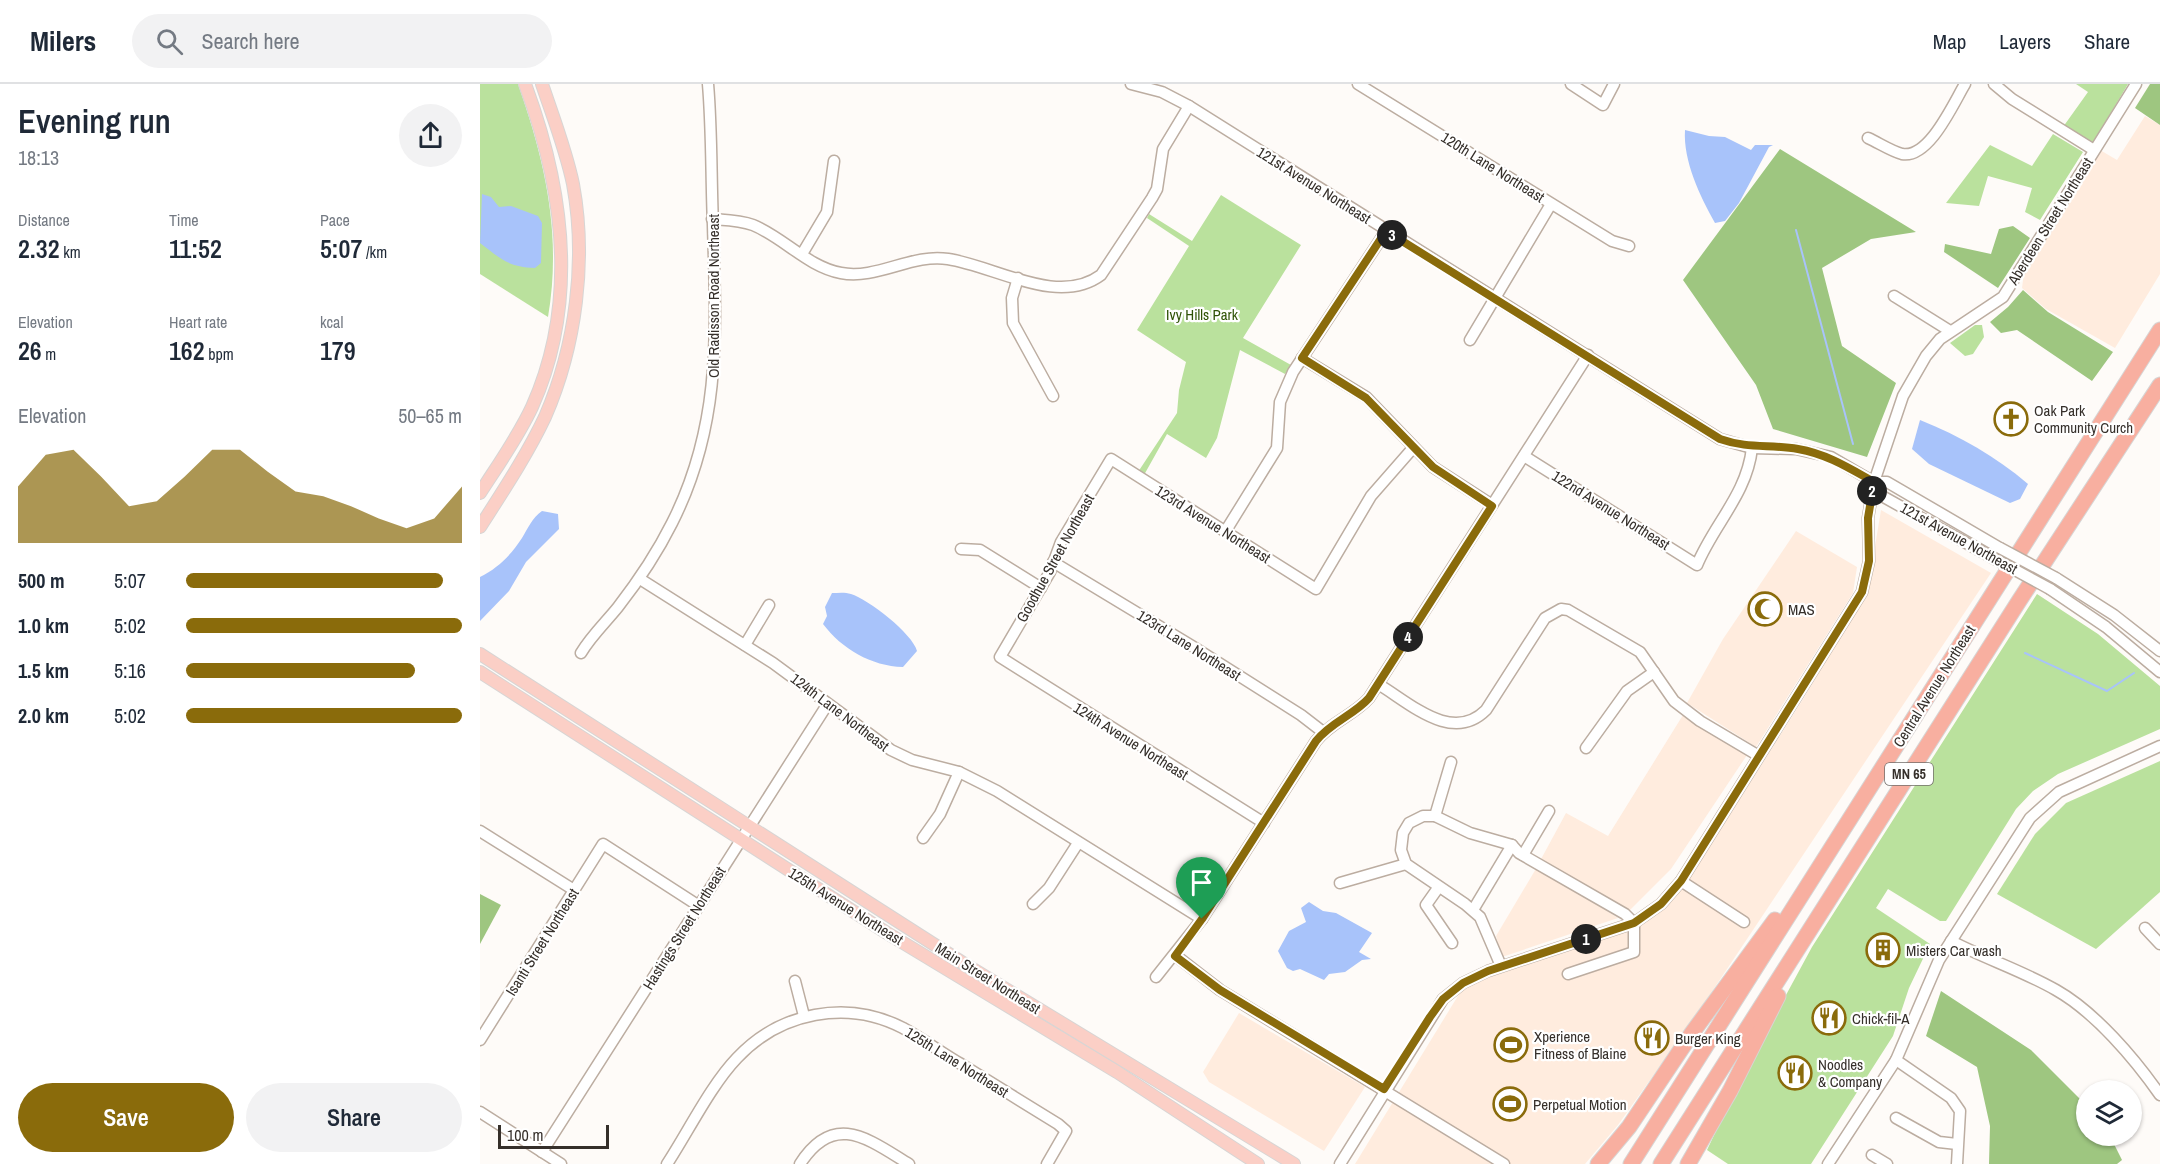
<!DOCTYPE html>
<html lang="en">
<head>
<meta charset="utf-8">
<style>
	body { margin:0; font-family:"Archivo Narrow",sans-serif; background:#f2f2f3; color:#1f2937; height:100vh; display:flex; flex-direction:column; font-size:22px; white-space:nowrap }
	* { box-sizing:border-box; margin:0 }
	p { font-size:20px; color:#747a83 }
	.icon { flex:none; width:33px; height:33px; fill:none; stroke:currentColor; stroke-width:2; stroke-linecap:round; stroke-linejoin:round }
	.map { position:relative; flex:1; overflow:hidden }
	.side { display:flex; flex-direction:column; background:#fff; width:480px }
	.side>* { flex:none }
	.controls { position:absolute; left:1596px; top:996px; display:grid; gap:12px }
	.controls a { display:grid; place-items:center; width:66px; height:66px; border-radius:50%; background:#fff; box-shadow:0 2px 4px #0004; font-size:30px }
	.scale { position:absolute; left:18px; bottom:15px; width:111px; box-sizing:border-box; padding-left:6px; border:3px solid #352f2a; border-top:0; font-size:16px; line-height:21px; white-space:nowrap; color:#352f2a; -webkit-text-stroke:4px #fff; paint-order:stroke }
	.pin { position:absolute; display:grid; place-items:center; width:51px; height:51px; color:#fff; margin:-62px -26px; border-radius:50% 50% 50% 0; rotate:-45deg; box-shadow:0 0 6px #0007 }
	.pin .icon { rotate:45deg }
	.km { position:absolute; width:30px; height:30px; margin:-15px; border-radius:50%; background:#222; color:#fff; font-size:16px; line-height:30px; text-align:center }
	.round { display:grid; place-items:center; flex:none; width:63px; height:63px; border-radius:32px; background:#f2f2f3 }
	.head { display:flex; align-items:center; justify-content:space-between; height:102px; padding:0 18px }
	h1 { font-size:33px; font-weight:600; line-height:45px }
	.figures { display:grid; grid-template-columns:repeat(3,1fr); gap:9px; height:102px; padding:6px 18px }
	.figures div { display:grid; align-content:center }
	.figures b { font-size:26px; font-weight:600 }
	.figures small { font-size:16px; font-weight:400 }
	.figures p { font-size:16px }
	.chart { height:168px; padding:12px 18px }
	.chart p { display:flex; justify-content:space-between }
	.chart svg { width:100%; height:108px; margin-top:6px; fill:#8a6b0b; opacity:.7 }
	.primary-button { display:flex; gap:12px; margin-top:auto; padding:12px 18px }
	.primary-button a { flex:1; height:69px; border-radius:36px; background:#8a6b0b; color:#fff; font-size:24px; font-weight:600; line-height:69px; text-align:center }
	.primary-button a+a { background:#f2f2f3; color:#1f2937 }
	ul { padding:0 18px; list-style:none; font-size:20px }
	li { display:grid; grid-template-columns:96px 72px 1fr; align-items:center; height:45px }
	li i { height:15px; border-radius:8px; background:#8a6b0b }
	header { display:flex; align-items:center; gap:36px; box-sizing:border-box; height:84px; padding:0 30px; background:#fff; border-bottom:2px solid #e0e1e3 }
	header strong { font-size:28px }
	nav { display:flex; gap:33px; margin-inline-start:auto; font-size:21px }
	.search { width:420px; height:54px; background:#f2f2f3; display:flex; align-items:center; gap:15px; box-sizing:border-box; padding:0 21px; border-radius:33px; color:#747a83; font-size:22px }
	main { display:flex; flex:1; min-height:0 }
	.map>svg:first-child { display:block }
</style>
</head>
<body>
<header>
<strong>Milers</strong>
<div class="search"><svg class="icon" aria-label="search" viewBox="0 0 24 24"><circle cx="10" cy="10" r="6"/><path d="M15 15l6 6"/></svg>Search here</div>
<nav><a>Map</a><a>Layers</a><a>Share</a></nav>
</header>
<main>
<section class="side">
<div class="head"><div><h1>Evening run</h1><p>18:13</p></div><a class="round"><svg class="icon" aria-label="share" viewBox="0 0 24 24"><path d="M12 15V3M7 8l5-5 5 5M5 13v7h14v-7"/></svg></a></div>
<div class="figures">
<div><p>Distance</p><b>2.32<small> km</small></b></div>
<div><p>Time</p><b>11:52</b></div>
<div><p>Pace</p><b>5:07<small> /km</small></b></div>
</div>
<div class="figures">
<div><p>Elevation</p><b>26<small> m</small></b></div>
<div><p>Heart rate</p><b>162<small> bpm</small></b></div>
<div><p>kcal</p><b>179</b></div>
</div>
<div class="chart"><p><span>Elevation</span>50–65 m</p>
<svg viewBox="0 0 160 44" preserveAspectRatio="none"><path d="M0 44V21L10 8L20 6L30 17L40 29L50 27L60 17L70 6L80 6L90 15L100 23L110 25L120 29L130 34L140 38L150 34L160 21V44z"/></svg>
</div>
<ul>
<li><b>500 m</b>5:07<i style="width:93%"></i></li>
<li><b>1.0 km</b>5:02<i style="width:100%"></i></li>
<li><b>1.5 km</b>5:16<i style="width:83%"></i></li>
<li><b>2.0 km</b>5:02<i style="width:100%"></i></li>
</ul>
<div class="primary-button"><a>Save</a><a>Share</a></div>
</section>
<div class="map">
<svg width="1680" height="1080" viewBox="0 0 1680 1080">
	<rect width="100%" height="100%" fill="#fefbf8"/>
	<g fill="#ffecde">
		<path d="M1665,32L1680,41V190L1635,264L1566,225L1542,204L1544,189L1620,66L1637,76Z"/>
		<path d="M1401,426L1511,489L1217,930L1138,1041L1105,1080H875L984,902L1158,842L1208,797L1325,612L1388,505Z"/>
		<path d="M1316,447L1377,483L1373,509L1276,663L1207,619L1243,555Z"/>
		<path d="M1203,631L1267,671L1191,785L1150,826L1060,777L1086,729L1128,752Z"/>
		<path d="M1057,783L1138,834L1022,873L1016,852Z"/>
		<path d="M759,929L885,1003L844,1067L729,998L723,988Z"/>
	</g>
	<g fill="#bae19d">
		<path d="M0,0H38C65,77 82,151 68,233L0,190Z"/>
		<path d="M1596,0H1648L1612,61L1583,43L1608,8Z"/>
		<path d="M1573,50L1603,68L1560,136L1545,128L1552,104L1508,92L1499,122L1466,119L1510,61L1552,82Z"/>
		<path d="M741,111L821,161L763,254L811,281L805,290L760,266L737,354L726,374L687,350L664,391L658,388L697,329L699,306L706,278L657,246L709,162L667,134L669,130L712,157Z"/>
		<path d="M1495,241H1502L1504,253L1493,270L1485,272L1470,259Z"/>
		<path d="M1557,510L1618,550L1680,602V645L1578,690L1553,707L1536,725L1466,837H1460L1408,805L1396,824L1450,860L1429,904L1413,952L1331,1080H1248L1227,1066L1262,992L1332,863Z"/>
		<path d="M1680,677V808L1616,865L1517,810L1555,750L1586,719Z"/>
	</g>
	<g fill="#9ec680">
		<path d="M1670,0H1680V41L1655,24Z"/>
		<path d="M1300,65L1436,148L1391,155L1342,184L1362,262L1416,299L1387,373L1293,345L1276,301L1203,196Z"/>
		<path d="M1533,142L1550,154L1518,204L1464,168L1465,160L1511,170L1519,145Z"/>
		<path d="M1543,206L1568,228L1633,268L1612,297L1537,246L1521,249L1510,238L1528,223Z"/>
		<path d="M0,810L21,821L0,860Z"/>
		<path d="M1461,907L1551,966L1606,1021V1052H1630L1642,1076L1637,1080H1509L1510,1042L1497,983L1446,952Z"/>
	</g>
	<g fill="#a8c3fa">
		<path d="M1205,46L1229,52L1245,53L1271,66L1275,61H1293L1289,63L1259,119L1245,137L1235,139C1220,112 1203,77 1205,46Z"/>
		<path d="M2,110L11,113L19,123L31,122L58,132L62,139L61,179L55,184C28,183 21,175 0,159Z"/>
		<path d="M1440,336C1480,352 1515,372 1548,400L1540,415L1530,419L1449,380L1432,365Z"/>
		<path d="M62,427L78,430L79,445L46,478L29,507L0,537V493C18,484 31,471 42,454C48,444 52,434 62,427Z"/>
		<path d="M352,509C358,509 365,508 371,510C388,515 433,550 437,567L423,583C391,582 362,565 343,540L347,532L345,523Z"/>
		<path d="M829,818L843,827L856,829L892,849L879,868L891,875L882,876L865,888L849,890L844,896L820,885L813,887L807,884L798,867L809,847L826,838L821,824Z"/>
	</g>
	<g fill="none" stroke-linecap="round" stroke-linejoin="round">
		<g stroke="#a8c3fa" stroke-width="2">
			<path d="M1316,146L1373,360"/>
			<path d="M1545,569L1627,607L1654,589"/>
		</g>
		<defs>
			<g id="minor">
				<path d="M651,0L682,8L709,22L1240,355L1272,364L1316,365L1351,373L1394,398L1402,412L1513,474"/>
				<path d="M878,0L1132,157L1149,162"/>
				<path d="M1091,0L1123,21L1134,0"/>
				<path d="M1514,0L1532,15L1614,66"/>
				<path d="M1388,54C1399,59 1411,67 1422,70C1449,75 1473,20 1485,0"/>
				<path d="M232,135C246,136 260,136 273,141C303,153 328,183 361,189C397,196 432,169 468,175C515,182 578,223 621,191L672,114L677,105L683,65L709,22"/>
				<path d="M322,170L347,128L354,77"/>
				<path d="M538,194L532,214L533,239L573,312"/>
				<path d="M1414,212L1470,247"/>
				<path d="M990,256L1071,120"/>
				<path d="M822,274L886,313L953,383L1012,421"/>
				<path d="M1044,372L1217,481C1234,440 1267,410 1272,364"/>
				<path d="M1394,398H1407L1520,464"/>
				<path d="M745,448L797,364L800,318L813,288L906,147"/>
				<path d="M481,465L500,466L561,504"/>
				<path d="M573,478L712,562L821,631L843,648"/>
				<path d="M1576,494L1634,531L1680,567"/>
				<path d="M160,495L293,579L411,666L432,676L479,688L517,707L722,835"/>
				<path d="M1570,505L1626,543L1680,588"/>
				<path d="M265,561L289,521"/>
				<path d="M101,569C111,552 126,538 138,523C159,496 177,469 192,439C242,340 236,248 233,141C231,94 232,47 228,0"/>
				<path d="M898,600C930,619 972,660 1006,626L1065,534L1081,525L1088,526L1160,568L1194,617L1220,637L1279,672"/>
				<path d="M1106,664L1147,607L1174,588"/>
				<path d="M955,732L971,678"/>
				<path d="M784,739L520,573L570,488L581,458L631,375L836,505L891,412L933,364"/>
				<path d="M0,747L94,806"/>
				<path d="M443,754L460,730L479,688"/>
				<path d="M1043,771L1069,727"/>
				<path d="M1201,797L1264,838"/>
				<path d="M860,799L926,780"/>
				<path d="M958,804L946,821L972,859"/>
				<path d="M553,820L569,804L598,759"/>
				<path d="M993,826L1032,761"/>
				<path d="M1665,844L1680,860"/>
				<path d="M1471,857C1506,875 1543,887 1576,906C1615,928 1655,975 1680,1011"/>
				<path d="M695,871L740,906L1024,1080"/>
				<path d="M1021,882L1000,833L985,820L926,780L921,766L923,749L929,739L943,732H955L990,749L1032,761L1039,769L1145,830L1154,839V868L1088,890"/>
				<path d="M676,893L722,835L836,657C851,638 874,631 889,614L1108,271"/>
				<path d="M315,897L324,932"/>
				<path d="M0,956L123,760L219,822"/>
				<path d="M1416,976L1471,1014L1480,1027L1477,1080"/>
				<path d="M0,1028L81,1080"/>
				<path d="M1416,1034L1459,1058L1477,1060"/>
				<path d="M62,1068L347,621"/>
				<path d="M1392,1071L1407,1080"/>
				<path d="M187,1080C208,1048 231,1001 257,974C300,928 367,915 423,944C443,955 462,969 481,980C513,1000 546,1020 578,1040L586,1047L567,1080"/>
				<path d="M320,1080C354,1027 388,1055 429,1080"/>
				<path d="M860,1080L963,915L983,899L1008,887L1154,839L1181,820L1201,797L1382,508L1389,477L1388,434L1394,398L1423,312L1446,272L1460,255L1523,213L1656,0"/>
				<path d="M1348,1080L1416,976L1459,876L1550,734L1579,708L1680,662"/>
			</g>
			<g id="major">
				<path d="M0,409C18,381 38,353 52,323C99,218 84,105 45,0"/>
				<path d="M0,443C23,407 47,371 65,333C96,262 107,176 93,100C86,66 73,33 62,0"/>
				<path d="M0,570L483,879L814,1080"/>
				<path d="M0,588L407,849L637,988L778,1080"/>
			</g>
			<g id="highway">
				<path d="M1118,1080L1149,1043L1212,949L1295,836"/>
				<path d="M1151,1080L1680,246"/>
				<path d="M1181,1080L1539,517L1680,301"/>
				<path d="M1208,1080L1250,1007L1298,912"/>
			</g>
		</defs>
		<use href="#minor" stroke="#bcada1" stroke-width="13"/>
		<use href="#major" stroke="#d7d5d4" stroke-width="14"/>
		<use href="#highway" stroke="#d7d5d4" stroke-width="17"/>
		<use href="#minor" stroke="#fff" stroke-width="10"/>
		<use href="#major" stroke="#fbcfc6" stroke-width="12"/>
		<use href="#highway" stroke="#f8afa0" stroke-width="15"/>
		<defs>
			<g id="minor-bridge">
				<path d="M1520,464L1576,494"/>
				<path d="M1513,474L1570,505"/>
			</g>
		</defs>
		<use href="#minor-bridge" stroke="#bcada1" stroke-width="13" stroke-linecap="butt"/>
		<use href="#minor-bridge" stroke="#fff" stroke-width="10"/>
	</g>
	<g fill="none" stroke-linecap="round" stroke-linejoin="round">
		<defs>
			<path id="route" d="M906,147L1240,355C1268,365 1290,360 1318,365C1347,370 1369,384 1394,398L1388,434L1389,477L1382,508L1201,797L1181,820L1154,839L1008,887L983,899L963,915L950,933L904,1005L740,906L695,872L722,835L836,657C851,638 874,631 889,614L1012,422L953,383L886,314L822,274Z"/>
		</defs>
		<use href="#route" stroke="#fff" stroke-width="12"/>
		<use href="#route" stroke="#8a6b0b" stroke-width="8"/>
	</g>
	<defs>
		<symbol id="church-ring" viewBox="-11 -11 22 22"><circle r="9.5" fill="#fff" stroke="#8a6b0b" stroke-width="1.5"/><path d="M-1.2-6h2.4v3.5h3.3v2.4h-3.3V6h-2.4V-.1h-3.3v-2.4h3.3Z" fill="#8a6b0b"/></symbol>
		<symbol id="mosque-ring" viewBox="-11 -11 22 22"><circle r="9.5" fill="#fff" stroke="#8a6b0b" stroke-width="1.5"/><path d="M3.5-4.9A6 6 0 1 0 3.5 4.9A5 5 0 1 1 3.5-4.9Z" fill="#8a6b0b"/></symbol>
		<symbol id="building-ring" viewBox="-11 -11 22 22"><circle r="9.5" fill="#fff" stroke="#8a6b0b" stroke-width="1.5"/><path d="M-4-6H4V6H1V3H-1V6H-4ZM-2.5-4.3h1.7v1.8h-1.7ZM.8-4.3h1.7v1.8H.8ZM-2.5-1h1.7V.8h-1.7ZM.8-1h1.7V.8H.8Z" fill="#8a6b0b"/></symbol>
		<symbol id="restaurant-ring" viewBox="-11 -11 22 22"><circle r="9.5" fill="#fff" stroke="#8a6b0b" stroke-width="1.5"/><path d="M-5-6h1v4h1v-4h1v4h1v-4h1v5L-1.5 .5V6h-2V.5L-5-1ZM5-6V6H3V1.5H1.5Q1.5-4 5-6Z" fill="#8a6b0b"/></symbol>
		<symbol id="stadium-ring" viewBox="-11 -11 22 22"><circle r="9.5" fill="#fff" stroke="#8a6b0b" stroke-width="1.5"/><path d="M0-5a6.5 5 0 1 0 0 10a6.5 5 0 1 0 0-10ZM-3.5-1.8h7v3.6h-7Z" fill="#8a6b0b"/></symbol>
	</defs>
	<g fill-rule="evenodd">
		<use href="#church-ring" x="1512" y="316" width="38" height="38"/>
		<use href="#mosque-ring" x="1266" y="506" width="38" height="38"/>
		<use href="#building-ring" x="1384" y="847" width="38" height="38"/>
		<use href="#restaurant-ring" x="1330" y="915" width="38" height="38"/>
		<use href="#restaurant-ring" x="1153" y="935" width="38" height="38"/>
		<use href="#stadium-ring" x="1012" y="942" width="38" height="38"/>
		<use href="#restaurant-ring" x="1296" y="970" width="38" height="38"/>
		<use href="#stadium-ring" x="1011" y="1001" width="38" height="38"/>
	</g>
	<g text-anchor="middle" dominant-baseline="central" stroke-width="4.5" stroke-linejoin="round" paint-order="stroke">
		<rect fill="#fff" stroke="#726d6a" stroke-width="1.5" x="1405" y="679" width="48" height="22" rx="4.5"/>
		<g font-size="14" font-weight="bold" fill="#352f2a">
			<text x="1429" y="690">MN 65</text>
		</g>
		<g font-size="15" fill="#352f2a" stroke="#fff">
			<text transform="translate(1013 83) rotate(32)">120th Lane Northeast</text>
			<text transform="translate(834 101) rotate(32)">121st Avenue Northeast</text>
			<text transform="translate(1570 137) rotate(-58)">Aberdeen Street Northeast</text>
			<text transform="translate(233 212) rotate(-90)">Old Radisson Road Northeast</text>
			<text transform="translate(1131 426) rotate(32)">122nd Avenue Northeast</text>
			<text transform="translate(733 440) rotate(32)">123rd Avenue Northeast</text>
			<text transform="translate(1479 454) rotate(29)">121st Avenue Northeast</text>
			<text transform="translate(575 474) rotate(-61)">Goodhue Street Northeast</text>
			<text transform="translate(709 561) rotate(32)">123rd Lane Northeast</text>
			<text transform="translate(1454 602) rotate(-58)">Central Avenue Northeast</text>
			<text transform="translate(360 628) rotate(37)">124th Lane Northeast</text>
			<text transform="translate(651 657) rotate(32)">124th Avenue Northeast</text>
			<text transform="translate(366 822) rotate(32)">125th Avenue Northeast</text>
			<text transform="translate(204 844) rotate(-58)">Hastings Street Northeast</text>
			<text transform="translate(62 858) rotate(-58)">Isanti Street Northeast</text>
			<text transform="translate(508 894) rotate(32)">Main Street Northeast</text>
			<text transform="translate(477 978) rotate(32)">125th Lane Northeast</text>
		</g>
		<g font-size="15" fill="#2f5206" stroke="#fff">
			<text x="722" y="230">Ivy Hills Park</text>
		</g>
		<g font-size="15" fill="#352f2a" stroke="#fff" text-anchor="start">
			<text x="1554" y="326">Oak Park<tspan x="1554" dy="17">Community Curch</tspan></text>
			<text x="1308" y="525">MAS</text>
			<text x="1426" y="866">Misters Car wash</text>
			<text x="1372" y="934">Chick-fil-A</text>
			<text x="1054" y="952">Xperience<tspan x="1054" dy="17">Fitness of Blaine</tspan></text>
			<text x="1195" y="954">Burger King</text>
			<text x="1338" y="980">Noodles<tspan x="1338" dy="17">&amp; Company</tspan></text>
			<text x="1053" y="1020">Perpetual Motion</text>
		</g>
	</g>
</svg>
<div class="controls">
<a><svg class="icon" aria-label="layers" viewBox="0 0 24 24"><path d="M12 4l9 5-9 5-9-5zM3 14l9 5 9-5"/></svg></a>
</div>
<div class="scale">100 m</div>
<div class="pin" style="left:722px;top:835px;background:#1e9e55"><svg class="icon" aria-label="arrive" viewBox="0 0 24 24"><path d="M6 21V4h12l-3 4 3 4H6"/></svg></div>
<b class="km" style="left:1106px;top:855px">1</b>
<b class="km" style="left:1392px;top:407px">2</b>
<b class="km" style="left:912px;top:151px">3</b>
<b class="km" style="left:928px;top:553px">4</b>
</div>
</main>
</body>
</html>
